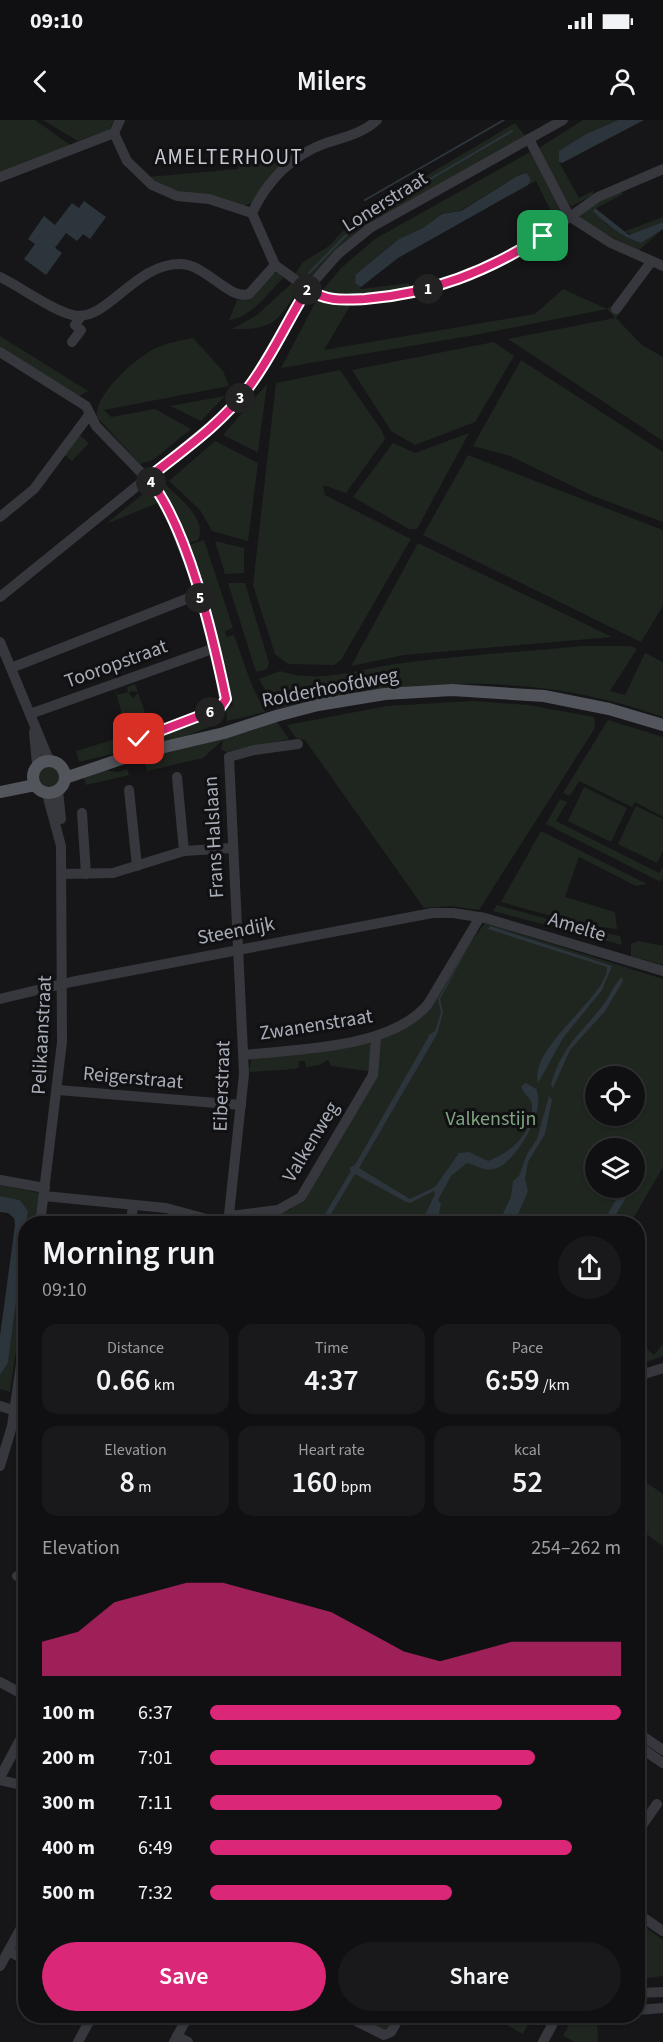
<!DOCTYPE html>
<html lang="en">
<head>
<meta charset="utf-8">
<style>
	body { margin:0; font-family:"Source Sans 3",sans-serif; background:#19191b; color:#f1f3f6; height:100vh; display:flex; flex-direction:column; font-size:22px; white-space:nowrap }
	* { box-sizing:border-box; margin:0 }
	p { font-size:20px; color:#9c9d9f }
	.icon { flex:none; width:33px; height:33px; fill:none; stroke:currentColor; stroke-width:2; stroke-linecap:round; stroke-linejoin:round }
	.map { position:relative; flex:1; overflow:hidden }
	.side { position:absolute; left:18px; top:1096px; width:627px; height:807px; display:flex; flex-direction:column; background:#101012; border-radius:24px; box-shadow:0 2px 4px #0004,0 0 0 2px #303032 }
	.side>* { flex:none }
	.tools { position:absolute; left:585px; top:946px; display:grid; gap:12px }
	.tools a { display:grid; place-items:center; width:60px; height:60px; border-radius:50%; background:#101012; box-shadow:0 2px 4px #0004,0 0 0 2px #303032; font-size:30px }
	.pin { position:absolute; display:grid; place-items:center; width:51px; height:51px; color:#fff; margin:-26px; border-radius:12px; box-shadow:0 3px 9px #0006 }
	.km { position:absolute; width:30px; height:30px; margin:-15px; border-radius:50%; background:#222; color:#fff; font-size:16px; line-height:30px; text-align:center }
	.round { display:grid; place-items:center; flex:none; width:63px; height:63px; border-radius:32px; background:#19191b }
	.headline { display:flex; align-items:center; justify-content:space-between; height:102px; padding:0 24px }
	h1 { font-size:33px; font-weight:600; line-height:45px }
	.metrics { display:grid; grid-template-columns:repeat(3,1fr); gap:9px; height:102px; padding:6px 24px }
	.metrics div { display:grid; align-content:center; border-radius:15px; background:#19191b; text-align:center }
	.metrics b { font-size:30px; font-weight:600 }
	.metrics small { font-size:16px; font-weight:400 }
	.metrics p { font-size:16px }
	.chart { height:168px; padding:12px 24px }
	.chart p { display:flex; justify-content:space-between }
	.chart svg { width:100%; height:108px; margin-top:6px; fill:#db2777; opacity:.7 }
	.primary-button { display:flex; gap:12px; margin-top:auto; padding:12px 24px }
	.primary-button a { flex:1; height:69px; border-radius:36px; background:#db2777; color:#fff; font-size:24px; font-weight:600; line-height:69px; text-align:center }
	.primary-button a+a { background:#19191b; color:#f1f3f6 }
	ul { padding:0 24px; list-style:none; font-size:20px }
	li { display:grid; grid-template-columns:96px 72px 1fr; align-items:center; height:45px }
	li i { height:15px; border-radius:8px; background:#db2777 }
	.status { display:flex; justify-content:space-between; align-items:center; height:42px; padding:0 30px; background:#101012; direction:ltr }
	.status svg { height:16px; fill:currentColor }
	header { display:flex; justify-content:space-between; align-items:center; height:78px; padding:0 24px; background:#101012; font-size:27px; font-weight:600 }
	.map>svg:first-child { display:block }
</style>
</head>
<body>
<div class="status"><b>09:10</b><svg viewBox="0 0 49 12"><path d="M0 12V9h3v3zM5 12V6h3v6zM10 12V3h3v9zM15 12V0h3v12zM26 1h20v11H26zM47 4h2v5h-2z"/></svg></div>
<header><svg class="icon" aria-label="back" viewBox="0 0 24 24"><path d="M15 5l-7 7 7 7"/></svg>Milers<svg class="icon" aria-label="person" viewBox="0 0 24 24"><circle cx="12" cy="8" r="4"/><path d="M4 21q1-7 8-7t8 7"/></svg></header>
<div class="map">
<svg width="663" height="1922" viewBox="0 0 663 1922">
	<rect width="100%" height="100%" fill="#161618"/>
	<g fill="#1e261f" fill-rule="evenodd">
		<path d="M0,0H35L70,25L0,52Z"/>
		<path d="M43,0H114L109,10L78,21Z"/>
		<path d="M583,0H618C595,10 570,18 559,42L579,78L593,71V75L572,86L568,84L539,28Z"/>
		<path d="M515,3L525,16L361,108L336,129L308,159L295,154L303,142L329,126L355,98Z"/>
		<path d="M290,29L296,34L253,82L244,86L170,69L148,57L238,49L237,35L240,34Z"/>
		<path d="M530,32L561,91V97L554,103L549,99L553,95L536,61L528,65L531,60L527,53L517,56L460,91L442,94L423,108L399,119L356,154L361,169L409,163V170L346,176L321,172L341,148L375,119Z"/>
		<path d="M620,69L623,74L593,90L607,105L641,123L663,109L638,131L580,100L579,92Z"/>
		<path d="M663,97V102L632,114L623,112Z"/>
		<path d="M278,153L283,158C268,173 251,198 229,200L237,180L251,177L273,154Z"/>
		<path d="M292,163L297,171C277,203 272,210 232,209L257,195Z"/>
		<path d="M563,169L607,189L610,186L612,189L626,179L630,180L616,198L642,225L663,237V321L508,219L615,198L607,189L475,215L281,248L316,181L369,182L371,185L350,186L324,230L535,194Z"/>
		<path d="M0,216L88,271L79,276L0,228Z"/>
		<path d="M193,218L223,251L229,266L104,290L111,297L155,289L191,309L153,340L140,344L97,297C94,274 140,233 161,226C171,222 182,220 193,218Z"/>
		<path d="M494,222L514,236L475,302L415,325L391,311L352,250Z"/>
		<path d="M521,240L663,332V402L593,376L510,336L473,326Z"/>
		<path d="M340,250L382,311L385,319L346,373L323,365L325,375L411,419L341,540L334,545L288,544L275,534L253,465L276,263Z"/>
		<path d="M267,264L258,331L257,332L223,315Z"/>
		<path d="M225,276L201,301L170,286Z"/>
		<path d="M469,313L417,409H409L353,377L393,323L415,333Z"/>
		<path d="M78,314L89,323L72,341L64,334Z"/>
		<path d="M215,321L258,343L248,421L212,411L200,390L169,361Z"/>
		<path d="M468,335L663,410V486L641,522L423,415Z"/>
		<path d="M163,362C177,377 208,398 198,420L185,424L159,367Z"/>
		<path d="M149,369L158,383L106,404Z"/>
		<path d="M204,420L233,508L225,511L226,517L234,515L251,563L265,592L227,601L226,591L233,585L218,523L186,426Z"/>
		<path d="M215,421L244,428V453L225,454Z"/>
		<path d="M418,423L612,517L404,535L351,546Z"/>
		<path d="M228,463H245L269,543L267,549L257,552L255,549Z"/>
		<path d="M582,526H630L637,529L610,571L625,575L645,533L663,542V597C533,550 408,558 276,589L259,559L280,551C320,565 363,548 403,543C462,535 522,532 582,526Z"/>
		<path d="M135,564L138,572L131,571L129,574L133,578L138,573L150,606L148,607L146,601L133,605L134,611L127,613L115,568L118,575L128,572L127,567Z"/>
		<path d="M473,581L528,585L594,597L595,608L479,790L451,786L424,788L305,620L296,618L287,605L387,586Z"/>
		<path d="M214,594L219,603L186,616L79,642L76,631L132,614L136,623Z"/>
		<path d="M608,600L663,617V697L635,682L632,687L579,661L570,676L563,673Z"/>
		<path d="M277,602L289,619L226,632L221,629L223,620L203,638L147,651L144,641L157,633Z"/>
		<circle cx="49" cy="657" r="10"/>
		<path d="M127,649L129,655L86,665L83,655L102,650L119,652Z"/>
		<path d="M584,667L627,688L611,722L568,701Z"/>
		<path d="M560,679L567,682L556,701L659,753L663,747V759L659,761L546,704Z"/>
		<path d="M636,686L663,699V731L657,743L618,724Z"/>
		<path d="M541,711L647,764L636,766L579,737L565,777L615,792L617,809L584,805L501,782Z"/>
		<path d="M497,785L583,809L620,816L622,825L493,791Z"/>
		<path d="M485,803L663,859V1047L630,1104H233L290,1090L303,1080L375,955L381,919L410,903ZM596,957H634V996H596ZM596,1029H634V1068H596Z"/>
		<path d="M638,821L663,826V845L631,836V824Z"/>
		<path d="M369,922L372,926L368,951L331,946L328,940L319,945L306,947L305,941H299V947L295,949L249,952L251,939Z"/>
		<path d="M0,1065L39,1073L35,1104H27L28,1091L20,1080L0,1076Z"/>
		<path d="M25,1113V1166L10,1272L0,1269V1255L8,1243Z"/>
		<path d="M638,1221L654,1235L663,1224V1236L638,1245Z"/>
		<path d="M638,1357L663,1374V1426L638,1408Z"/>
		<path d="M638,1802L663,1820V1856L638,1859Z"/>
		<path d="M359,1896H395L387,1908L381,1910L359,1899Z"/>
		<path d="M491,1896H518L529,1902L523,1914Z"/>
		<path d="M574,1896H597L598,1922H575L563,1916Z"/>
	</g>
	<g fill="#2c353c">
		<path d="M618,0H644L562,43L559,42V31L586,14Z"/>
		<path d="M527,53L531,60L528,65L398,138L361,167L355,163L356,154L399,119L423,108L442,94L461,91L517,56Z"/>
		<path d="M84,81L106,97L90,119L83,114L77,121L66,113L55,128L62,133L46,155L24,139L35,124L28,119L44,96L55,105L72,83L79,88Z"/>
		<path d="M595,88L629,115L663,102V109L641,123C621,116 608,106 593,91Z"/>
		<path d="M490,806L612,846L602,870L563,918L538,963C529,926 608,877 607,847L488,809Z"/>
		<path d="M474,817L440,879L443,893L437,914L359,1048L410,1079L435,1067L459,1033L469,1032L488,1041C509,1034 533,1014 532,986C532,977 523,975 521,966L526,963L536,969C547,989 517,1040 497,1048C484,1053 478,1045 467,1043L451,1056L438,1080L441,1084L439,1093L451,1104H433L425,1095L435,1074L434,1071L410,1083L406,1082L355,1054L325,1104H319L351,1051L349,1048L355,1045L430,914L435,911L441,893L438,879Z"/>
		<path d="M622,857L623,861L605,891L570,930L553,968L551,965C562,925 581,914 604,884C610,876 614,864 622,857Z"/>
		<path d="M549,976L552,980L545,1014L528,1042L525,1059L528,1071L514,1104H498L511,1077L513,1061L519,1056L527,1034L537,1019Z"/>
		<path d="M623,1068H632L610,1104H602Z"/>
		<path d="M0,1076L20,1080L28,1091L8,1243L0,1255V1216L15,1105L14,1098L8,1093L0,1092Z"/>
	</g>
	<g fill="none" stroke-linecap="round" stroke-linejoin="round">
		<g stroke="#2c353c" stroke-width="2">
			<path d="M365,80L504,0"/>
			<path d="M309,153L362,99L512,11"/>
		</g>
		<g stroke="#37383d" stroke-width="10">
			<path d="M377,0C364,13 342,18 326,23C292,35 267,61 252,93L275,145L315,174L335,179L383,177L441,165L485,149L543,116L598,77L663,49"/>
			<path d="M114,13L127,41L152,65L177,76L209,79L252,93"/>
			<path d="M529,19L569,96L611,123L663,146"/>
			<path d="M0,57L114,13L120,0"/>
			<path d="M0,157C21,167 53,191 73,195C107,203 134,143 181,144C207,145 228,180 249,174L275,145"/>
			<path d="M616,189L651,142"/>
			<path d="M72,222L81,210L75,205L81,196"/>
			<path d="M0,232L86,286L96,306L156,368L168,389L195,459L215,528L225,584L217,589L139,619"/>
			<path d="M0,397L34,369L89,295"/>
			<path d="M0,477L221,298L249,267L308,168L338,134L370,108L563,0"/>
			<path d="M0,522L49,640"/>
			<path d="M11,548L199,474"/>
			<path d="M30,594L215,528"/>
			<path d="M34,612L37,644"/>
			<path d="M177,657L184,731"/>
			<path d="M129,670L137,746"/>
			<path d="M58,671L61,699"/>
			<path d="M82,693L86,754"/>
			<path d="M62,754L113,753L184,731L232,728"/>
			<path d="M0,879L71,862L432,793H453L485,798L663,851"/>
			<path d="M244,935C298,929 391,929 428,884L480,797"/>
			<path d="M58,970L241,985"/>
			<path d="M0,1060L45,1068"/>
			<path d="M44,1076L166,1088L225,1104"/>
			<path d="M230,1096L278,1090L301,1077L373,955L376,918"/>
			<path d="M40,1104L62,922L61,726L47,674"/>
			<path d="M131,1104L133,1085"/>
			<path d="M228,1104L244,954L229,637L254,630L298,624"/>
			<path d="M638,1256L663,1248"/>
			<path d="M0,1286L26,1294"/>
			<path d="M0,1346L12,1306L26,1210"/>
			<path d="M17,1456L26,1461"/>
			<path d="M0,1562L26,1576"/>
			<path d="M638,1613L663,1630"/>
			<path d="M638,1626L663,1643"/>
			<path d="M0,1657L26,1609"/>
			<path d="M0,1660L26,1666"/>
			<path d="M638,1711L657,1684"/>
			<path d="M638,1794L663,1811"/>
			<path d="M8,1831L26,1840"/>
			<path d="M0,1846L26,1799"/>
			<path d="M638,1873L663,1872"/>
			<path d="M638,1890L663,1888"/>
			<path d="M346,1896L384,1915L391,1912L400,1896"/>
			<path d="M177,1916L188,1922"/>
			<path d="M78,1922L92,1896"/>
			<path d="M174,1922L188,1896"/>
			<path d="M543,1922L557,1896"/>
		</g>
		<g stroke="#53555c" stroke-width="12">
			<circle cx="49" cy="657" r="16"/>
			<path d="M65,658L139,633L224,613L276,596L318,585L385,574L452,570L544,576L609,589L663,605"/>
			<path d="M0,672L35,665"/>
		</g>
	</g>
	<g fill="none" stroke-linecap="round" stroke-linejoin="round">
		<defs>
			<path id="route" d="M139,619L220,588L226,579C213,517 188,407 148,358C183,330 221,304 248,268C272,237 287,201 308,168C324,182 345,180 365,179C431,174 488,151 543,116"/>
		</defs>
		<use href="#route" stroke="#fff" stroke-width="12"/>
		<use href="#route" stroke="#db2777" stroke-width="8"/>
	</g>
	<g text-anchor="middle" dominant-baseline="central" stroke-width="6" stroke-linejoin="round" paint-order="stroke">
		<g font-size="20" fill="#a8adb8" stroke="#111113">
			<text transform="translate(385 82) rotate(-32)">Lonerstraat</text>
			<text transform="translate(116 544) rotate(-20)">Tooropstraat</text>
			<text transform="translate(330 568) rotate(-11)">Rolderhoofdweg</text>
			<text transform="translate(214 717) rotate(-93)">Frans Halslaan</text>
			<text transform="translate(577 807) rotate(17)">Amelte</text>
			<text transform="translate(236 811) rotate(-11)">Steendijk</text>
			<text transform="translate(316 905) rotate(-9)">Zwanenstraat</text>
			<text transform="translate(42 915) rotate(-87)">Pelikaanstraat</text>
			<text transform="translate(133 958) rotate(5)">Reigerstraat</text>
			<text transform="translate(222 966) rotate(-88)">Eiberstraat</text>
			<text transform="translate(311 1022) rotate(-59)">Valkenweg</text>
		</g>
		<g font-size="20" fill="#7fa381" stroke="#111113">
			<text x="491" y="999">Valkenstijn</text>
		</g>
		<g font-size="21" letter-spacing="1.5" fill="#c9ccd4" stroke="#111113">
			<text x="229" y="37">AMELTERHOUT</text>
		</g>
	</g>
</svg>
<div class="tools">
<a><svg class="icon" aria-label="locate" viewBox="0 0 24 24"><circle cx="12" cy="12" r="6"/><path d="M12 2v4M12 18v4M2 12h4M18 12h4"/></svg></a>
<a><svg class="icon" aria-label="layers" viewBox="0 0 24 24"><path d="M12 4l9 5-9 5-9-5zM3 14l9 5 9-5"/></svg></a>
</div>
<div class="pin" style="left:543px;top:116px;background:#1e9e55"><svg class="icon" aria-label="arrive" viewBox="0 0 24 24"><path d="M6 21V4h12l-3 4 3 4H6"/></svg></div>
<div class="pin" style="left:139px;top:619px;background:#d93025"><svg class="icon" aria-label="check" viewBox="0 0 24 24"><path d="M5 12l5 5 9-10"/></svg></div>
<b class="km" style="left:428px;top:169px">1</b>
<b class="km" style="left:307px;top:170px">2</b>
<b class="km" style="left:240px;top:278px">3</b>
<b class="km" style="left:151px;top:362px">4</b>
<b class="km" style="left:200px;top:478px">5</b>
<b class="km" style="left:210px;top:592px">6</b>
<section class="side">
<div class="headline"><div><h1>Morning run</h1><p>09:10</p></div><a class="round"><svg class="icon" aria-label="share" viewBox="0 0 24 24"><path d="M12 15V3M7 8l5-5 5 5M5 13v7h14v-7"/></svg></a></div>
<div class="metrics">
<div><p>Distance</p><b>0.66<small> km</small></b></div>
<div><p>Time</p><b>4:37</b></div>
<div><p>Pace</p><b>6:59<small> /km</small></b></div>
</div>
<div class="metrics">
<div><p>Elevation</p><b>8<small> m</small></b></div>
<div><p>Heart rate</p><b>160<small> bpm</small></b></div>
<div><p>kcal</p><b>52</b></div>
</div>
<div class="chart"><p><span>Elevation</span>254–262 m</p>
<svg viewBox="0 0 160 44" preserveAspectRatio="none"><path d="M0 44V30L10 26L20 14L30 10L40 6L50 6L60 10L70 14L80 18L90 26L100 34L110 38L120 34L130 30L140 30L150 30L160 30V44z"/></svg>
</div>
<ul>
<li><b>100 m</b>6:37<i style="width:100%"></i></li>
<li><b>200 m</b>7:01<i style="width:79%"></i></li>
<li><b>300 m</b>7:11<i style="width:71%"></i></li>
<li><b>400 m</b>6:49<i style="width:88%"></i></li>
<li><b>500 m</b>7:32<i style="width:59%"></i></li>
</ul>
<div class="primary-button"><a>Save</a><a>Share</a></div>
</section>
</div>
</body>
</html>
